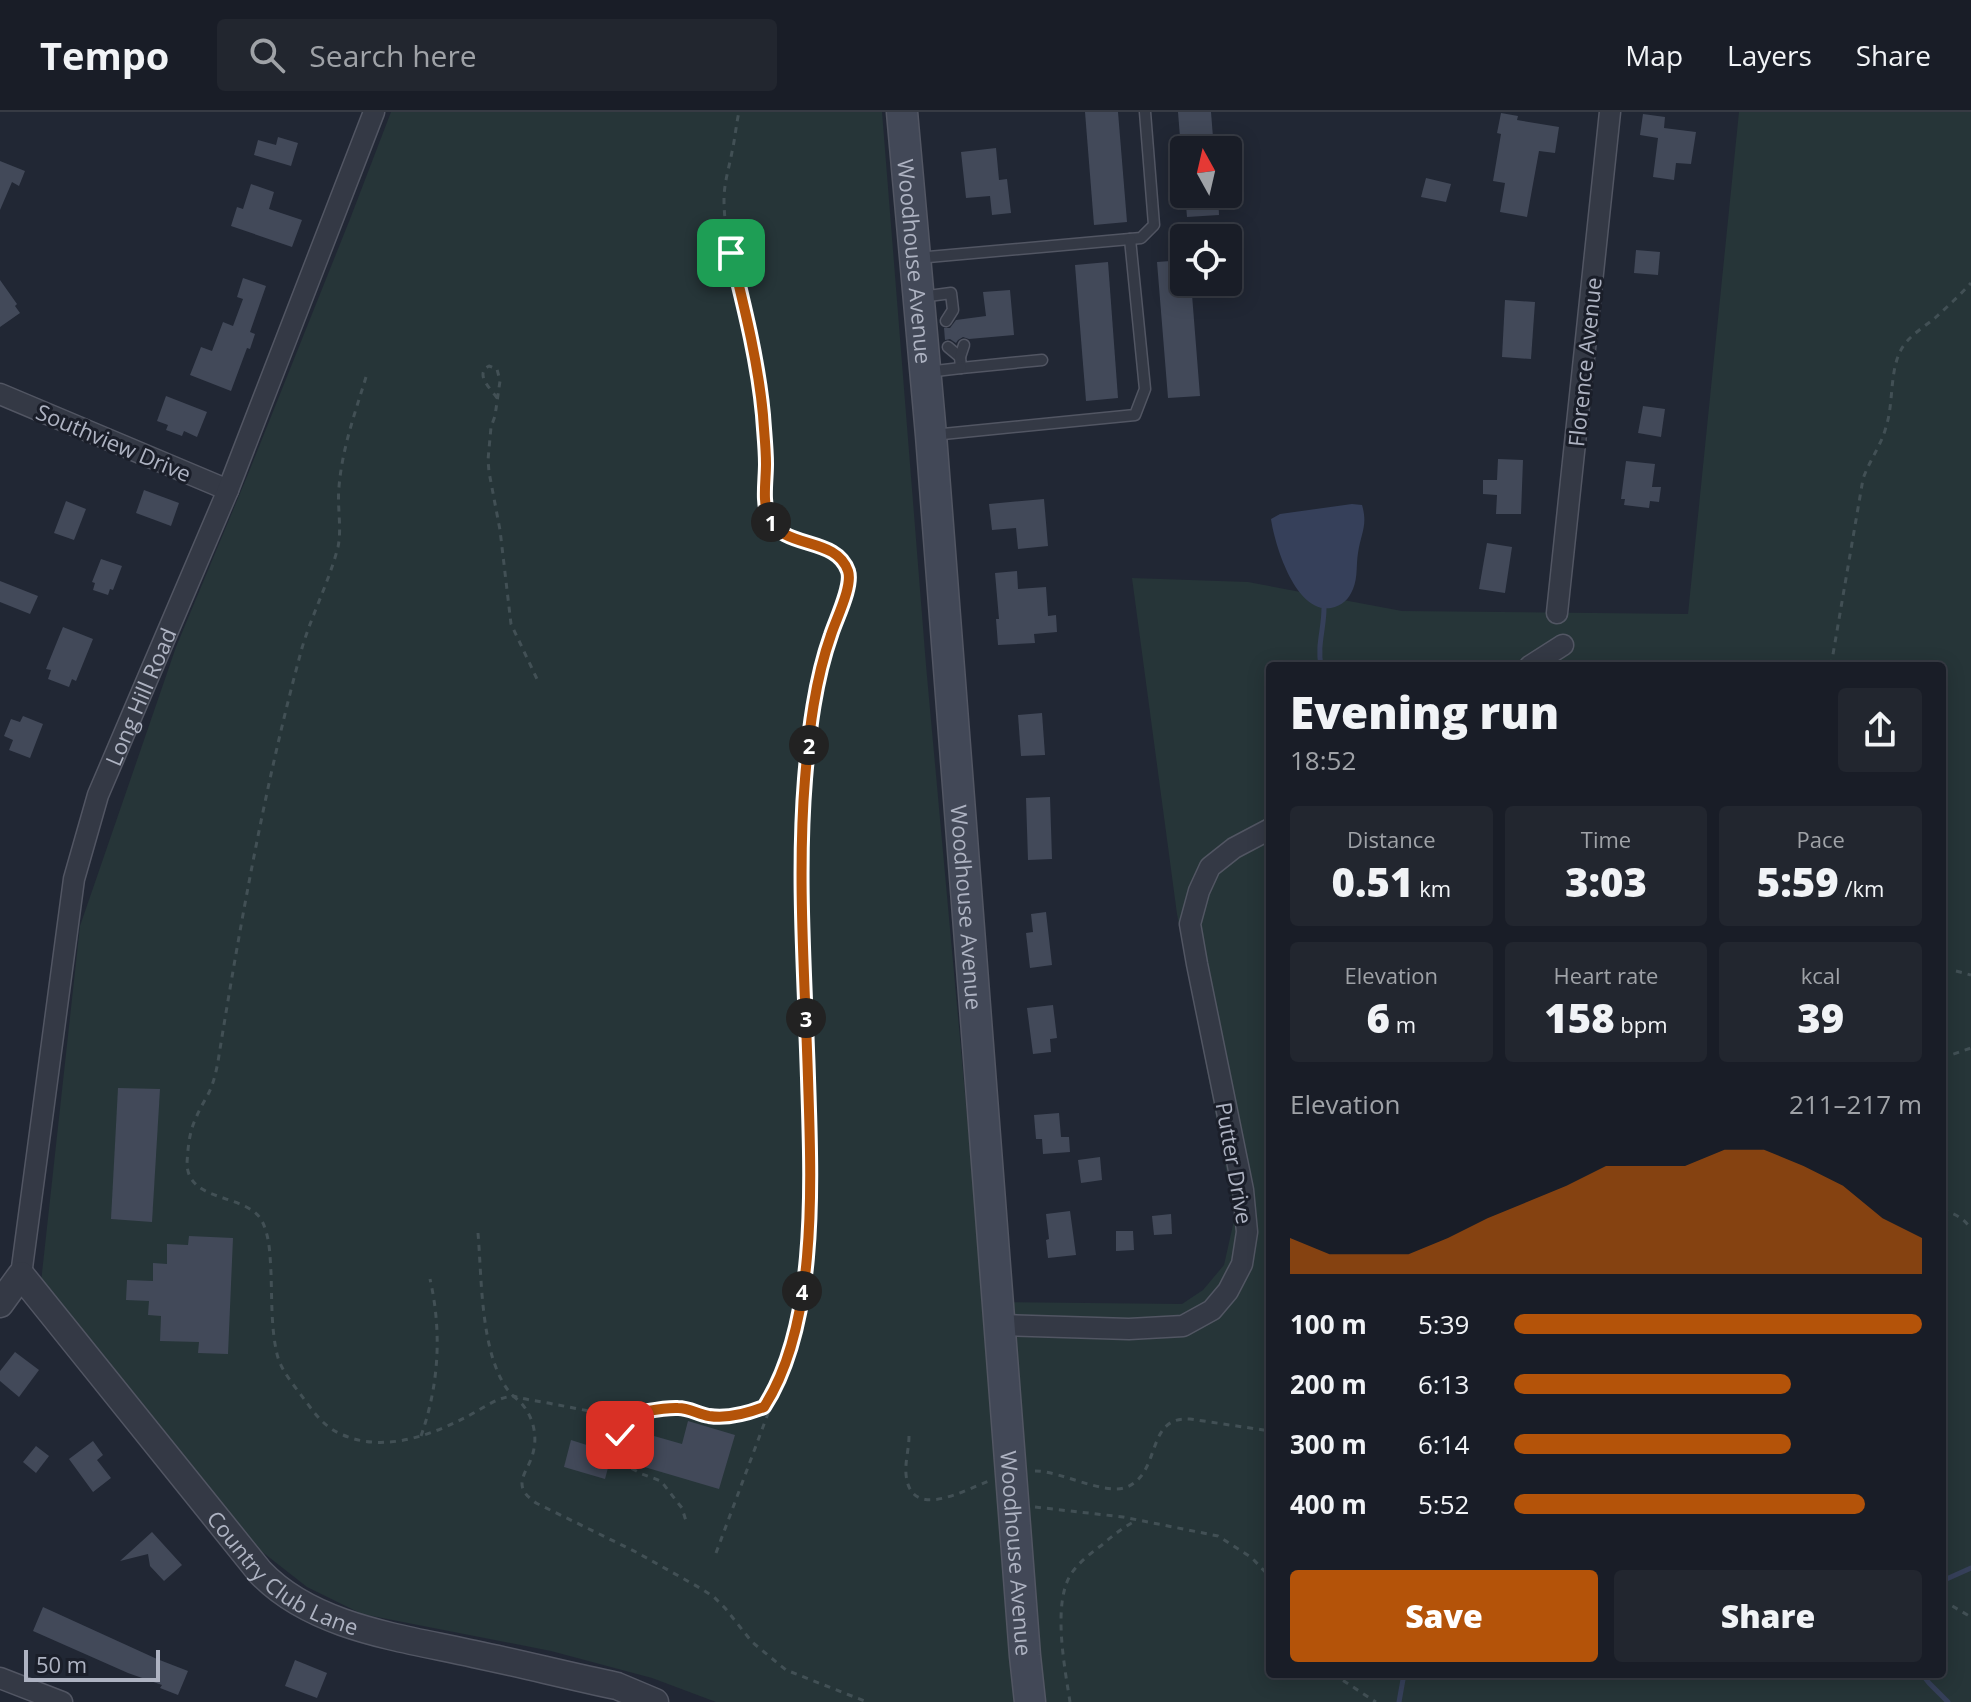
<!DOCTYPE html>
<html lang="en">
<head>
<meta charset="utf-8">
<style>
	body { margin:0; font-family:"Open Sans",sans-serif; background:#22262f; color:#f1f3f6; height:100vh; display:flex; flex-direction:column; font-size:30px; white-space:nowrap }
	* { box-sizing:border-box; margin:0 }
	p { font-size:26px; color:#9fa2a7 }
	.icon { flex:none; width:44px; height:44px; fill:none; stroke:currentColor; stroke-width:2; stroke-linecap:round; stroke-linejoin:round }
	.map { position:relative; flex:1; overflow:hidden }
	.details { position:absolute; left:1266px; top:550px; width:680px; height:1016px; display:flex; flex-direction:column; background:#191d27; border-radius:8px; box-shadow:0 4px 20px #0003,0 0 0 2px #373b44 }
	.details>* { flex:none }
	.needle { width:52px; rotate:352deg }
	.controls { position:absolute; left:1170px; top:24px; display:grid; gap:16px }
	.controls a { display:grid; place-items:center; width:72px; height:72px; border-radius:8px; background:#191d27; box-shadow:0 4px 20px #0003,0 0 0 2px #373b44; font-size:40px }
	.scale { position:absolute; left:24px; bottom:20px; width:136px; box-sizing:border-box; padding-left:8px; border:4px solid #aeb3c2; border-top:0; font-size:22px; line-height:28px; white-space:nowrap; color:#aeb3c2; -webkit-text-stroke:6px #1a1e29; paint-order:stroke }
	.pin { position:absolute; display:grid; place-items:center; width:68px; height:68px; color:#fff; margin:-34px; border-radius:16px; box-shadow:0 4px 12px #0006 }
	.km { position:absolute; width:40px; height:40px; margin:-20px; border-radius:50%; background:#222; color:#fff; font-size:22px; line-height:40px; text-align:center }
	.round { display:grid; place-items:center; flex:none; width:84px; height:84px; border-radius:8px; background:#22262f }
	.overview { display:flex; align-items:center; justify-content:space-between; height:136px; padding:0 24px }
	h1 { font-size:44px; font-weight:800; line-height:60px }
	.stats { display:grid; grid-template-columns:repeat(3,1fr); gap:12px; height:136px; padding:8px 24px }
	.stats div { display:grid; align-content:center; border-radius:8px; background:#22262f; text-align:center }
	.stats b { font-size:40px; font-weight:800 }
	.stats small { font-size:22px; font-weight:400 }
	.stats p { font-size:22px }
	.chart { height:224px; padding:16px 24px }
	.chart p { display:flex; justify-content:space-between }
	.chart svg { width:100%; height:144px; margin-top:8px; fill:#b45309; opacity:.7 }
	.action { display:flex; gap:16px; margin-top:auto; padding:16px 24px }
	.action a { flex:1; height:92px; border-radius:8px; background:#b45309; color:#fff; font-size:32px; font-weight:800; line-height:92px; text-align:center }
	.action a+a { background:#22262f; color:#f1f3f6 }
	ul { padding:0 24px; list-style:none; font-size:26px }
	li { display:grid; grid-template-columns:128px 96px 1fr; align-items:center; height:60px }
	li i { height:20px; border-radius:10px; background:#b45309 }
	header { display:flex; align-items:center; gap:48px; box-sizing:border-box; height:112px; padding:0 40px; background:#191d27; border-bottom:2px solid #373b44 }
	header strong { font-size:38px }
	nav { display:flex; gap:44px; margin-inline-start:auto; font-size:28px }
	.search { width:560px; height:72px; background:#22262f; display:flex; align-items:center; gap:20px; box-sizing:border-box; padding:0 28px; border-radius:8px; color:#9fa2a7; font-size:30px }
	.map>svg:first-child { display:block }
</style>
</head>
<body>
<header>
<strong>Tempo</strong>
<div class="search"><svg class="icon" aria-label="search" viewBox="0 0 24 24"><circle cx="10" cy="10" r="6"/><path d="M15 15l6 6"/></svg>Search here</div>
<nav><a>Map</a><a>Layers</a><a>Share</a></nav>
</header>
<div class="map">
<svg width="1971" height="1590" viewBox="0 0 1971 1590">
	<rect width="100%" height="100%" fill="#212734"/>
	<path fill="#263538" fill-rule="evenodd" d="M391,0H882L926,553L984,1190L1182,1192L1203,1178L1224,1153L1235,1104L1177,802L1132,466L1248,470L1402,499L1688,502L1739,0H1971V1590H716L652,1566L551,1539L362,1502L307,1475L252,1432L41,1170L80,814L176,535L246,367L350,107ZM1270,554H1942V1562H1270Z"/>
	<path fill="#36405a" d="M1352,392L1362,393C1368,413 1361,421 1358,441C1356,453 1358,465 1353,477C1349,487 1342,494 1331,496C1296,502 1275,434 1271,407L1280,402Z"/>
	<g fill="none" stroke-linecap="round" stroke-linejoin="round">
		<g stroke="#36405a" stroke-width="5">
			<path d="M1321,554C1317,533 1324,517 1324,496"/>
			<path d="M1942,1469L1971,1456"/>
			<path d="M1922,1562L1929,1571L1948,1590"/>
			<path d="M1399,1590L1404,1562"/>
		</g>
	</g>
	<g fill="#424959">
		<path d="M1085,0H1118L1127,110L1094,113Z"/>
		<path d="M1178,0H1211L1214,38H1181Z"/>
		<path d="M1501,1L1518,4L1517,8L1559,15L1555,41L1539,39L1527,105L1500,100L1505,71L1493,69L1501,22L1497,21Z"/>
		<path d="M1643,2L1665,5L1664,16L1696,20L1691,52L1676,51L1674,68L1653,65L1658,26L1640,23Z"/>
		<path d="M278,25L298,31L291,54L254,43L258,28L276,33Z"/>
		<path d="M996,36L999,68L1007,67L1011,101L992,103L990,84L966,86L961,40Z"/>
		<path d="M0,49L25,59L19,74L12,70L0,98Z"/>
		<path d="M1426,66L1451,72L1446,90L1421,85Z"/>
		<path d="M251,72L274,80L269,97L302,108L292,135L231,114L237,95L243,97Z"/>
		<path d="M1185,82H1218L1219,103L1187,105Z"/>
		<path d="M1636,138L1660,140L1658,163L1634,161Z"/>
		<path d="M1184,148V170H1191L1200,284L1168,286L1157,150Z"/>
		<path d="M1108,150L1118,286L1086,289L1075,153Z"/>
		<path d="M243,166L266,174L250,220L255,222L250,237L247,236L231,279L190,263L201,235L212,239L223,210L233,214L243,187L237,185Z"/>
		<path d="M0,168L17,192L15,194L20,201L0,215Z"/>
		<path d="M1010,178L1014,223L969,227L963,225L958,228L956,231L950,227L945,228L944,216H950L956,208L986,204L983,180Z"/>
		<path d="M1505,188L1535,190L1531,247L1502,245Z"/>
		<path d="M166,284L207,300L197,325L184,319L182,324L166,318L168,313L157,309Z"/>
		<path d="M1643,294L1665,297L1661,325L1638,321Z"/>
		<path d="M1498,347L1523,348L1521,402H1496L1497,383L1483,382V368H1497Z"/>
		<path d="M1626,349L1655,352L1652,375H1661L1659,390L1650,389L1649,396L1624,393L1625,387H1621Z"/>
		<path d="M144,378L179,391L171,414L136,401Z"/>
		<path d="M1044,387L1048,434L1018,437L1016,416L992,418L989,392Z"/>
		<path d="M66,389L86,397L74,428L54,421Z"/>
		<path d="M1487,431L1512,435L1505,481L1479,477Z"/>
		<path d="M101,447L122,454L113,478L110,477L108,483L93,478L95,471L92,470Z"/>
		<path d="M1017,459L1018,477L1046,475L1048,504L1056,503L1057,520L1034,522L1035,531L998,533L996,507H999L995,461Z"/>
		<path d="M0,469L38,484L30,502L0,490Z"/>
		<path d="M63,515L93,527L76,569L72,567L69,575L48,567L51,558L46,557Z"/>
		<path d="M1042,601L1045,643L1021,644L1018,603Z"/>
		<path d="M23,604L43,612L30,646L9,638L13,628L4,624L11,607L20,610Z"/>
		<path d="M1050,685L1052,747L1028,748L1026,686Z"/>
		<path d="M1046,800L1052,853L1030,856L1026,821L1033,820L1031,802Z"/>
		<path d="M1053,893L1057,926L1050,927L1051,940L1033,942L1027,896Z"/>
		<path d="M118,976L160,977L152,1110L111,1107Z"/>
		<path d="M1059,1001L1061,1025H1069L1070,1040L1043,1042L1042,1027H1036L1034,1003Z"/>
		<path d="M1100,1045L1102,1068L1081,1071L1078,1048Z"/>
		<path d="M1070,1099L1076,1143L1048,1146L1046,1128L1049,1127L1046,1102Z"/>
		<path d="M1171,1102L1172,1122L1154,1123L1152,1104Z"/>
		<path d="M1116,1119H1133L1134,1138L1116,1139Z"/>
		<path d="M189,1124L233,1126L228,1242L198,1241L199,1230L160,1229L161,1204L148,1203L149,1189L126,1188L127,1168L153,1169V1151L167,1152V1132L188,1133Z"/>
		<path d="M15,1240L39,1258L19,1285L0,1269V1259Z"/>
		<path d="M688,1309L735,1323L719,1377L624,1349L633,1318L682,1332Z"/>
		<path d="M571,1328L612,1341L605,1367L564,1355Z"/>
		<path d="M93,1329L103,1343L97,1348L111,1366L93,1380L69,1347Z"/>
		<path d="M36,1334L49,1344L36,1361L23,1350Z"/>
		<path d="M152,1420L182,1453L164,1469L150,1454L148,1442L120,1449Z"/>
		<path d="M43,1495L157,1547L188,1559L178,1583L160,1576L162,1573L128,1561L33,1519Z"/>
		<path d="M295,1548L327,1561L317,1586L285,1574Z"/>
	</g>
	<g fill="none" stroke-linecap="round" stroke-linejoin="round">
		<defs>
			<g id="service">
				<path d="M917,146L1141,126L1154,113L1145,0"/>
				<path d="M921,185L951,181L953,198L946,209"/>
				<path d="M948,235L960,245L961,256L1042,248"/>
				<path d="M960,245L964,233"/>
				<path d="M927,260L961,256"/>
				<path d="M933,323L1135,303L1145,277L1130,127"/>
			</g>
			<g id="minor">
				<path d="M0,282L228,378"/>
				<path d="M1557,501L1610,0"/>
				<path d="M1530,554L1563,533"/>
				<path id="s1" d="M21,1163L74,767L98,683L228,378L374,0"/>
				<path d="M1000,1213L1129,1217L1183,1214L1212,1198L1228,1179L1242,1152L1247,1120L1243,1078L1197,852L1190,812L1199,779L1210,755L1234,736L1270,717"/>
				<path d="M0,1566L62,1590"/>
			</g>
			<g id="tertiary">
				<path id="s2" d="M0,1192L21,1163L260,1460C313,1516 403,1526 474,1542C522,1552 569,1564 617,1574L655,1590"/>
			</g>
			<g id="secondary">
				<path id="s3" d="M902,0L931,323L1025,1544L1030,1590"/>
			</g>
		</defs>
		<use href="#service" stroke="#525663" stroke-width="13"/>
		<use href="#minor" stroke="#525663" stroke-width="23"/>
		<use href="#tertiary" stroke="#525663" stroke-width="29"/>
		<use href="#secondary" stroke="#525663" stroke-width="33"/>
		<g stroke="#425055" stroke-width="3" stroke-dasharray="6 6" stroke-linecap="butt">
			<path d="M366,265C355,301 342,337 339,375C337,395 342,416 338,435C329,470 312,502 302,536C266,668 242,802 220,937C218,950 216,963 211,976C207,986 200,995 196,1006C189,1020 188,1036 187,1051C187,1091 247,1081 262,1109C270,1125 270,1144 271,1161C272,1188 271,1216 277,1242C281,1259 294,1273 304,1287C315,1302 325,1316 343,1323C385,1341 432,1323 470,1303C485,1295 496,1286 513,1284C533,1298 540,1325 531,1347C528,1356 519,1367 523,1377C525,1383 531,1387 536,1391L636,1440L700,1476L714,1485L725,1496L752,1530L786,1558L867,1590"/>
			<path d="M497,286C491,277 474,262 489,254L497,257L500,269L495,304L491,315L488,348L489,360L500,418L511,512L537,567"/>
			<path d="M1831,554L1863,367C1869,349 1881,334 1886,315C1894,291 1889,258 1902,236C1910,223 1924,215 1935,206C1947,195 1960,183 1971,171"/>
			<path d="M1956,859L1971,863"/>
			<path d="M1942,946L1971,936"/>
			<path d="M1942,1098C1954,1101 1964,1106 1971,1117"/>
			<path d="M478,1121C482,1167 480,1250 513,1284C526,1288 539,1289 553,1292C576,1296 601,1303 625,1302C644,1302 661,1294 681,1296C690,1297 696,1301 704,1303C720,1307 755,1304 766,1292C775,1283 780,1267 784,1256C817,1168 811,1067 808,974C806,907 804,839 803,771C801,690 807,609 828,530C833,512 853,478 848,460C838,425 787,437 770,408C761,392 766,369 766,352C766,336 764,319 763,303C758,258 748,212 737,168C731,141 724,116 724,88C724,71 729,56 732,40C735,27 736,13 739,0"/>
			<path d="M615,1303L621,1333L620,1346L623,1352L642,1362L661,1369L682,1396L686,1409"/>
			<path d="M421,1324C439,1273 442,1220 430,1167"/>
			<path d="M909,1324C909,1337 905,1349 906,1362C910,1410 964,1378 989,1369"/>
			<path d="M1035,1359C1061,1359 1105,1384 1127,1375C1162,1360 1145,1304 1190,1307L1270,1319"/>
			<path d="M1035,1395L1123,1405L1218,1424L1252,1446L1270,1465"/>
			<path d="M716,1441L776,1280"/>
			<path d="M1942,1488L1971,1505"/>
			<path d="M1333,1562L1376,1590"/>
			<path d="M1070,1590C1065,1557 1052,1492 1071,1462C1079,1450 1091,1441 1102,1433C1113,1423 1124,1415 1137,1408"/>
		</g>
		<use href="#service" stroke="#343945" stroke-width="10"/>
		<use href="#minor" stroke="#343945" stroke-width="20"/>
		<use href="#tertiary" stroke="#343945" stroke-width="26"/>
		<use href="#secondary" stroke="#424857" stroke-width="30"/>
	</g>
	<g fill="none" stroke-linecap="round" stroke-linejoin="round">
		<defs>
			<path id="route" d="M620,1323L615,1302C636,1304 656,1295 678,1296C689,1296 698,1302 709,1304C728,1307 746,1302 764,1295C819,1210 811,1065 808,966C805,868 797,765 805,667C809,619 815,568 831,523C836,507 853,474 848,459C836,424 784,438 769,406C762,390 766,369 766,352C766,336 764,319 763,303C758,249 744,194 731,141"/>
		</defs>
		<use href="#route" stroke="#fff" stroke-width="16"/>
		<use href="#route" stroke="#b45309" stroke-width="10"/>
	</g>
	<g text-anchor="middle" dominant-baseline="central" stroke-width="6" stroke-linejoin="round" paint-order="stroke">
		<g font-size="22" fill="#aeb3c2" stroke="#1a1e29">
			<text stroke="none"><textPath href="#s3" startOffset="150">Woodhouse Avenue</textPath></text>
			<text transform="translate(1584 250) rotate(-84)">Florence Avenue</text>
			<text transform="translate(114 330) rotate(23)">Southview Drive</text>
			<text stroke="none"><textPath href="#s1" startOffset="594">Long Hill Road</textPath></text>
			<text stroke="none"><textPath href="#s3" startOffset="798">Woodhouse Avenue</textPath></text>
			<text transform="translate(1235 1051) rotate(80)">Putter Drive</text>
			<text stroke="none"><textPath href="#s3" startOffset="1446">Woodhouse Avenue</textPath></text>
			<text stroke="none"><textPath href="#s2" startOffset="436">Country Club Lane</textPath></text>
		</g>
	</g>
</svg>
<div class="controls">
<a><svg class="needle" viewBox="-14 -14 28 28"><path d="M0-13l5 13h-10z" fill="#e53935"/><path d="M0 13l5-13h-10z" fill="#9fa2a7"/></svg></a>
<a><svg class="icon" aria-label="locate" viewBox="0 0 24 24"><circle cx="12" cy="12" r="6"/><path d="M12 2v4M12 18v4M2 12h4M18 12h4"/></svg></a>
</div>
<div class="scale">50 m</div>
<div class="pin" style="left:731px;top:141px;background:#1e9e55"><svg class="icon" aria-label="arrive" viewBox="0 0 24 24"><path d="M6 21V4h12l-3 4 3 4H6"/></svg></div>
<div class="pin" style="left:620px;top:1323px;background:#d93025"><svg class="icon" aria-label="check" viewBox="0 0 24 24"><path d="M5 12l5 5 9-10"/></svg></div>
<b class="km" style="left:771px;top:410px">1</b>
<b class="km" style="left:809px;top:633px">2</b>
<b class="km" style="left:806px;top:906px">3</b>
<b class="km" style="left:802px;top:1179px">4</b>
<section class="details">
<div class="overview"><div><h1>Evening run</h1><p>18:52</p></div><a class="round"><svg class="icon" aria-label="share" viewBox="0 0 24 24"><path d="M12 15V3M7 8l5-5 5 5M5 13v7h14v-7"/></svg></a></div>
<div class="stats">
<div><p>Distance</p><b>0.51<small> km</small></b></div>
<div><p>Time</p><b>3:03</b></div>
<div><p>Pace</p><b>5:59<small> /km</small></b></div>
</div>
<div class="stats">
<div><p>Elevation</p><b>6<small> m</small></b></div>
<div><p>Heart rate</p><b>158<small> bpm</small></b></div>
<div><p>kcal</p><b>39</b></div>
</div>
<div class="chart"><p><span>Elevation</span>211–217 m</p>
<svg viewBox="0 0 160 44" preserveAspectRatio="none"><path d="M0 44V33L10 38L20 38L30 38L40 33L50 27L60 22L70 17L80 11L90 11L100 11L110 6L120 6L130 11L140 17L150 27L160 33V44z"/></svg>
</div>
<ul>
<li><b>100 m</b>5:39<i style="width:100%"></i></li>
<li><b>200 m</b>6:13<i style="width:68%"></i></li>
<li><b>300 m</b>6:14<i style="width:68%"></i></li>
<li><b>400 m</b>5:52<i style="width:86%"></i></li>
</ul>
<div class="action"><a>Save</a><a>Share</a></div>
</section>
</div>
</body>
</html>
